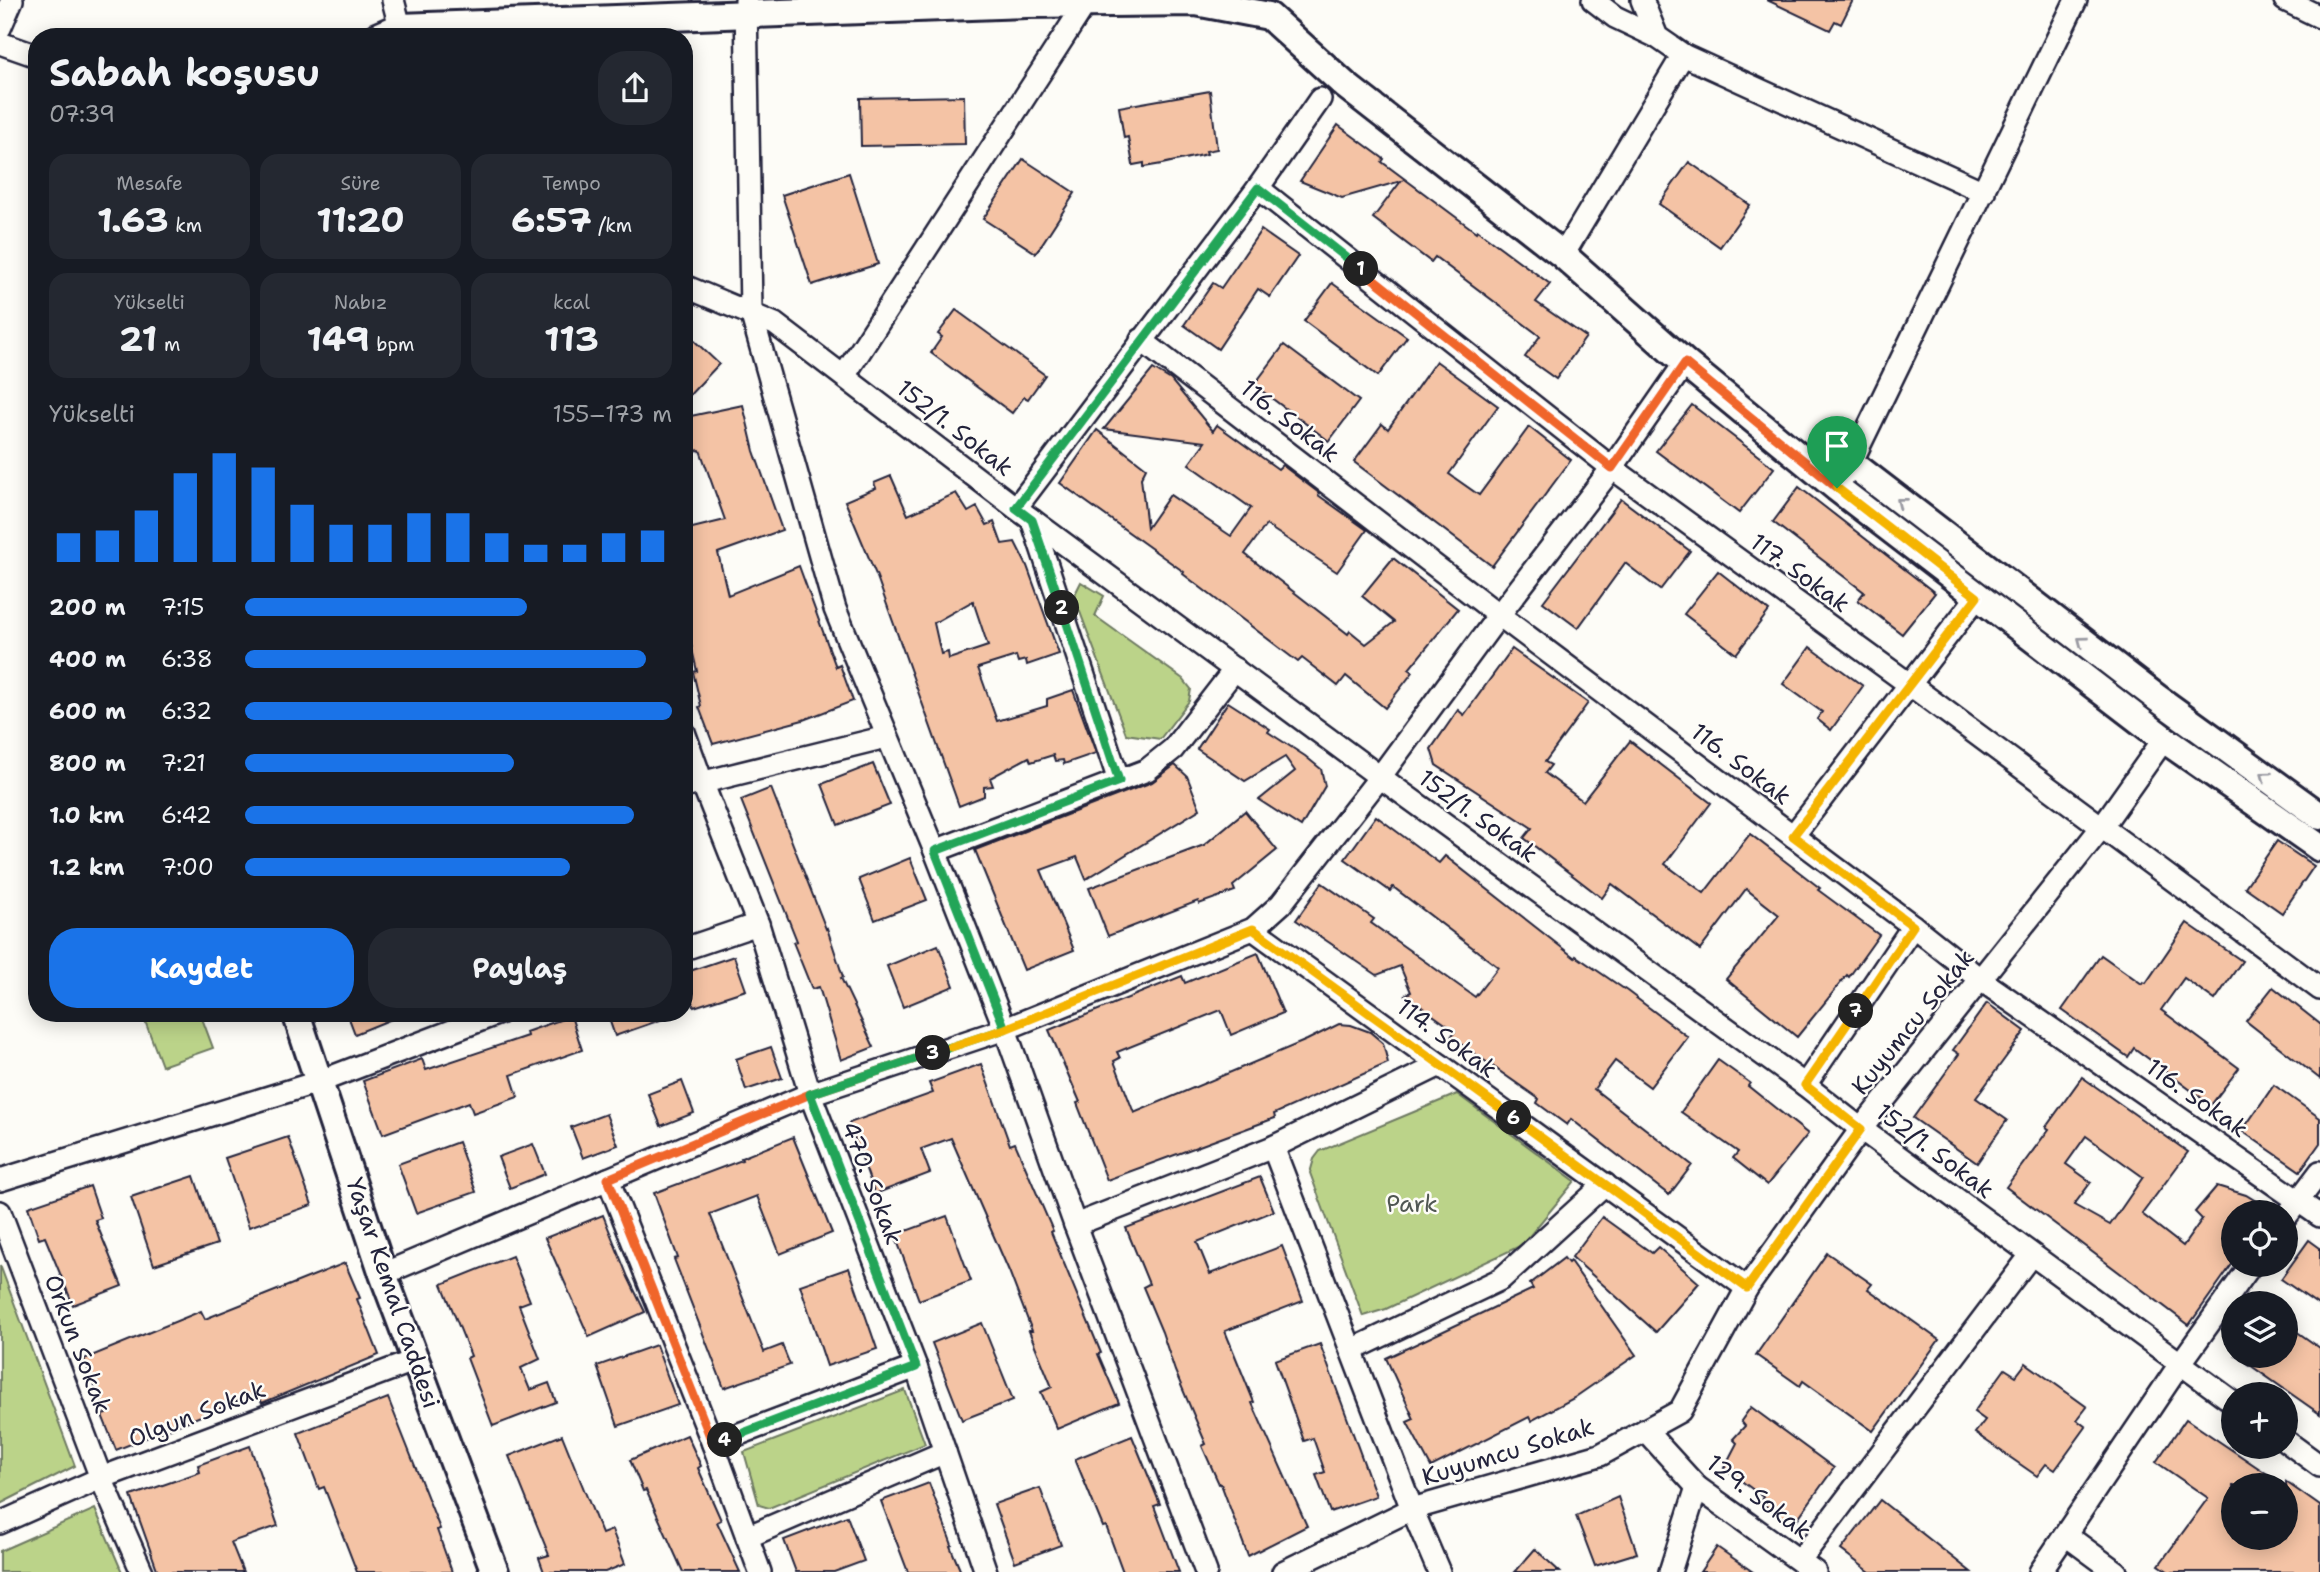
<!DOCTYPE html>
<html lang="tr">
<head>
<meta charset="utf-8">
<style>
	body { margin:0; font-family:"Shantell Sans",sans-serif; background:#242831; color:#f1f3f6; height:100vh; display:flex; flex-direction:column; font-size:26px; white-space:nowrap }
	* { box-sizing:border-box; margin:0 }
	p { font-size:23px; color:#9ea1a6 }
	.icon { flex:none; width:38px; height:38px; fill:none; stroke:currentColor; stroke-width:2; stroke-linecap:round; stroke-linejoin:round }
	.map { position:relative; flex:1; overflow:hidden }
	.panel { position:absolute; left:28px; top:28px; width:665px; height:994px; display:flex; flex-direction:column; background:#171b24; border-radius:28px; box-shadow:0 4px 18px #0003 }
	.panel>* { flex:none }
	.controls { position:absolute; left:2221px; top:1200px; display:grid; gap:14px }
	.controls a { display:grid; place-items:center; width:77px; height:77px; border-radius:50%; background:#171b24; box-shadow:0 4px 18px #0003; font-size:35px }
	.pin { position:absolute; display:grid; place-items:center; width:60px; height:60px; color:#fff; margin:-72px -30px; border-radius:50% 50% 50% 0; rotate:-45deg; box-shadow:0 0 7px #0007 }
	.pin .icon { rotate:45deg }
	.km { position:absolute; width:35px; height:35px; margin:-18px; border-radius:50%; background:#222; color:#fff; font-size:19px; line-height:35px; text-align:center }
	.round { display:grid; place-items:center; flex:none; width:74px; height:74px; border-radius:28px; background:#242831 }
	.head { display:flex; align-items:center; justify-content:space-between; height:119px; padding:0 21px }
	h1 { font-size:38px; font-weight:700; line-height:52px }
	.stats { display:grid; grid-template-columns:repeat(3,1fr); gap:10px; height:119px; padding:7px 21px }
	.stats div { display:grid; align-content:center; border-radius:18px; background:#242831; text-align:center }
	.stats b { font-size:35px; font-weight:700 }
	.stats small { font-size:19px; font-weight:400 }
	.stats p { font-size:19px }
	.chart { height:196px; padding:14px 21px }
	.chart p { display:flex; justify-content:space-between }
	.chart svg { width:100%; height:126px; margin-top:7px; stroke:#1a73e8; stroke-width:6 }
	.button { display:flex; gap:14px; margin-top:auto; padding:14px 21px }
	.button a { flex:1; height:80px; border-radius:28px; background:#1a73e8; color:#fff; font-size:28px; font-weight:700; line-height:80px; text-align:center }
	.button a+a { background:#242831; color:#f1f3f6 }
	ul { padding:0 21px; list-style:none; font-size:23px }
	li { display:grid; grid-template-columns:112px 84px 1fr; align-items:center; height:52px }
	li i { height:18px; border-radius:9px; background:#1a73e8 }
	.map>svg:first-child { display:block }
</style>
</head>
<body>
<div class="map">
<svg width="2320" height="1572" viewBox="0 0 2320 1572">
	<rect width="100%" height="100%" fill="#fdfcf7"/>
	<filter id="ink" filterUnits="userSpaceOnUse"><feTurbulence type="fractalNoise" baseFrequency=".0143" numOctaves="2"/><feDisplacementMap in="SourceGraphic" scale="14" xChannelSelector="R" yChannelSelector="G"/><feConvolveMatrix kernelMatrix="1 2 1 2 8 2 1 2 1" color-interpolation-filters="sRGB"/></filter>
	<g filter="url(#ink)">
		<g fill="#bbd389" stroke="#6e7a62" stroke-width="2">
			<path d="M1081,582L1104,596L1095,616L1183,679L1191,689L1189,701L1160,739L1126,734L1074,596Z"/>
			<path d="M142,1013H200L213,1048L162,1066Z"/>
			<path d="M1457,1094L1575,1181L1522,1245L1386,1309L1363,1316L1310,1173L1314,1159L1320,1151Z"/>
			<path d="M0,1265L75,1466L0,1504Z"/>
			<path d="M905,1390L925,1444L769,1508L759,1505L744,1452Z"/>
			<path d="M95,1509L122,1572H0V1551Z"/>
		</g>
		<g fill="#f4c3a5" stroke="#22223b" stroke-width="2" fill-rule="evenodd">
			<path d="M1767,0H1853L1841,24L1835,21L1830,30Z"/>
			<path d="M1210,91L1217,149L1206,151L1207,154L1162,164L1144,167V163L1133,165L1128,137L1124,138L1119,107Z"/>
			<path d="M964,96L965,144L861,146L860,98Z"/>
			<path d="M1338,125L1384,159L1382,162L1476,232L1477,230L1550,284L1536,302L1586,337L1556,379L1525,357L1540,336L1435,257L1431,262L1373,218L1401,181L1342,198L1300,181Z"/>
			<path d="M1023,159L1075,193L1036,253L983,219Z"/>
			<path d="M1689,162L1750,205L1720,247L1659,204Z"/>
			<path d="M849,173L878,264L812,285L782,195Z"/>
			<path d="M1261,230L1298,256L1270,297L1258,289L1218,349L1184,325L1213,283L1221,288Z"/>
			<path d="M1332,283L1407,337L1378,376L1304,321Z"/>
			<path d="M956,310L1045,375L1028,399L1024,397L1012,413L931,353L942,337L938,334Z"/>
			<path d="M684,331L719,364L684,401Z"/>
			<path d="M1284,345L1359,401L1329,441L1254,385Z"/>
			<path d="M1436,361L1498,406L1449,474L1479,495L1529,427L1571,460L1492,566L1354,462L1382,424L1388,429Z"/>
			<path d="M1153,369L1171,380L1213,431L1217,425L1278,469L1282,465L1319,493L1318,495L1367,530L1337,572L1266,525L1245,554L1348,634L1350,631L1366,644L1394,622L1362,596L1393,558L1458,609L1409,669L1413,672L1385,708L1346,676L1338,686L1302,658L1298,662L1183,574L1184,572L1060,483L1097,430L1146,468L1141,478L1147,528L1170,495L1231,536L1251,508L1189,464L1205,442L1104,429Z"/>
			<path d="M743,405L754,451L782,530L718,553L728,595L799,566L836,667L840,665L853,701L803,720L713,744L699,707L701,706L693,672L697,671L689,636L684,637V530L725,520L700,450L693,451L686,417Z"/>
			<path d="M1692,405L1774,468L1739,513L1656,451Z"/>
			<path d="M891,476L908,515L956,493L968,512L977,507L987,525L994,522L1002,544L1015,542L1027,566L1059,654L1027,665L1026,660L1018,662L1016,656L978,668L997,721L1047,706V699L1073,690L1096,753L1064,764L1063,760L1055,761L1053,755L1031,762L1029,757L990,778L993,786L984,787V796L959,806L877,577L845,501L876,488L874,483ZM973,601L988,646L949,659L948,652L941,654L934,623Z"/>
			<path d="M1799,487L1935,593L1902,634L1858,600L1864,592L1773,522Z"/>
			<path d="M1621,499L1690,551L1660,590L1625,563L1578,628L1543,602Z"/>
			<path d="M1718,571L1769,611L1736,654L1684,614Z"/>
			<path d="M1810,647L1863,686L1831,730L1817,719L1822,712L1783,684Z"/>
			<path d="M1512,649L1588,703L1545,762L1551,765L1545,773L1583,801L1630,741L1711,803L1665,864L1704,893L1750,834L1820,888L1818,890L1879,935L1849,977L1847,975L1797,1037L1726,979L1779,915L1746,889L1700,950L1612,884L1602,898L1524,838L1532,828L1436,765L1431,749L1458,710L1464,715Z"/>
			<path d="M1228,702L1270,729L1268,732L1305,756L1321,769L1325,786L1301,827L1259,800L1295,771L1285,757L1245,781L1197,749Z"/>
			<path d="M873,764L890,805L838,825L822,784Z"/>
			<path d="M1175,765L1187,776L1200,809L1086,879L1077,857L1041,870L1074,950L1024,970L975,850L1152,782Z"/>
			<path d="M771,788L826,929L827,928L843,977L841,978L874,1047L841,1060L819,987L812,989L793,942L797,941L741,800Z"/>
			<path d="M1245,811L1277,850L1233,886L1235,891L1199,904L1198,901L1108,936L1089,888L1204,845Z"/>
			<path d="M1376,816L1439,863L1445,856L1575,958L1576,956L1627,991L1688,1037L1650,1087L1615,1061L1594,1089L1692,1165L1669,1195L1571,1119L1567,1125L1537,1103L1539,1099L1451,1037L1455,1031L1405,995L1411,992L1400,966L1377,975L1296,920L1322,883L1374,919L1371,923L1475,997L1498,967L1393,887L1390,891L1345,859Z"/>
			<path d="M2277,841L2314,866L2282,913L2245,887Z"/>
			<path d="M910,858L927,900L875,920L859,879Z"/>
			<path d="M2187,923L2242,961L2215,1000L2184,978L2161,1010L2239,1068L2211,1105L2134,1048L2128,1057L2062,1010L2101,955L2142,984L2143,982L2146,983Z"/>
			<path d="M938,945L954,986L903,1007L887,966Z"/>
			<path d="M1258,953L1283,1013L1231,1035L1221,1010L1117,1052L1120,1058L1114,1061L1134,1113L1307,1040L1339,1024L1351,1025L1370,1032L1383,1043L1388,1063L1274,1114L1275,1118L1107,1180L1077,1103L1080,1102L1049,1030L1182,976L1185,983Z"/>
			<path d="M734,956L746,990L694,1007L684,973Z"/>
			<path d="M2273,987L2320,1024V1079L2246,1021Z"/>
			<path d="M1987,1003L2025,1031L1976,1098L2007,1120L1977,1163L1913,1118L1959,1054L1953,1050Z"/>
			<path d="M347,1013H404V1014L355,1034Z"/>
			<path d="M607,1013H671L672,1016L615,1036Z"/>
			<path d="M571,1016L582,1050L511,1075L518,1097L473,1113L469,1102L383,1134L363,1081L422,1059L426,1070L527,1036L526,1032Z"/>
			<path d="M771,1047L782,1078L746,1090L736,1059Z"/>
			<path d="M1718,1060L1750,1083L1748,1086L1808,1134L1767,1185L1733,1158L1738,1152L1681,1112Z"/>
			<path d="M981,1064L1010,1145L1015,1143L1053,1231L1051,1232L1101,1353L1098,1354L1119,1403L1057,1429L1041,1392L1052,1387L1029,1331H1032L1009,1271L951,1138L921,1149L930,1173L875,1194L849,1123L933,1093L929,1083Z"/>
			<path d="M2082,1077L2188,1152L2142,1214L2183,1246L2202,1219L2195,1212L2217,1186L2246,1195L2274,1212L2233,1213V1263L2189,1325L2006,1187L2049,1129L2046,1127ZM2086,1136L2143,1177L2110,1225L2074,1205L2091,1182L2066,1164Z"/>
			<path d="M682,1081L694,1113L661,1126L648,1094Z"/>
			<path d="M2274,1085L2320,1118V1143L2300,1171L2242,1131Z"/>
			<path d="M606,1114L618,1145L583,1158L571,1127Z"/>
			<path d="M288,1137L312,1205L249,1227L225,1158Z"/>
			<path d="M793,1137L832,1233L780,1254L757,1196L710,1214L764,1352L782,1345L790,1365L724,1388L674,1259L678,1258L654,1193L742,1160L741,1158Z"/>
			<path d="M458,1142L476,1192L416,1213L398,1164Z"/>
			<path d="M533,1144L545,1174L510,1188L498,1157Z"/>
			<path d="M194,1176L217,1244L154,1265L131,1197Z"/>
			<path d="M1260,1177L1274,1211L1197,1242L1210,1274L1282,1246L1303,1301L1225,1331L1254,1402L1252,1403L1307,1526L1248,1556L1221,1484H1219L1202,1446L1206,1444L1175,1371L1162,1332L1143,1287L1149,1284L1126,1228Z"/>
			<path d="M90,1186L101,1218L95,1220L122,1286L73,1305L45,1237L39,1239L28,1207Z"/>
			<path d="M603,1215L628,1277L645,1312L589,1337L545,1238Z"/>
			<path d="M947,1216L971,1281L919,1300L895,1235Z"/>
			<path d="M1602,1217L1652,1253L1658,1247L1699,1283L1656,1332L1572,1257Z"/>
			<path d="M2309,1240L2320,1248V1306L2281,1279Z"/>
			<path d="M1827,1253L1872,1284L1868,1289L1939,1340L1873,1431L1803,1381L1800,1386L1756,1355Z"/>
			<path d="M512,1256L530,1301L519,1305L540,1359L521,1368L530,1390L549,1383L556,1402L493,1426L467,1358L471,1356L442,1284Z"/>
			<path d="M1564,1258L1568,1263L1570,1261L1636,1355L1574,1398L1531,1421L1529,1417L1431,1467L1407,1422L1414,1419L1386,1358L1533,1289L1530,1284Z"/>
			<path d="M345,1263L360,1298L357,1299L379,1355L262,1403L258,1393L116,1450L102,1415L106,1414L84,1359L201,1311L205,1319Z"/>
			<path d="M849,1268L877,1349L827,1366L800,1285Z"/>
			<path d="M982,1323L1013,1400L962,1420L932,1343Z"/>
			<path d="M2286,1324L2320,1348V1414L2237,1356H2286Z"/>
			<path d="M1320,1344L1376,1496L1330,1512L1316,1475L1325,1472L1313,1438L1304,1441L1275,1360Z"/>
			<path d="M656,1345L678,1405L618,1426L597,1366Z"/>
			<path d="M2026,1363L2087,1407L2077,1420L2086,1427L2055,1470L2046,1464L2037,1476L1975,1433L1985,1420L1974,1412L2005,1369L2016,1376Z"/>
			<path d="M388,1398L440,1529L437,1530L452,1572H357L324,1487L319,1489L298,1433Z"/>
			<path d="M1751,1407L1834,1468L1793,1525L1760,1502L1763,1497L1724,1468L1737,1443L1733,1439L1745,1426L1741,1421Z"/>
			<path d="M2186,1419L2285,1486H2233V1538H2286V1482L2320,1506V1572H2169L2159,1565L2208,1498L2156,1462Z"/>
			<path d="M562,1435L602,1534L612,1530L625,1564L605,1572H544L539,1558L549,1555L509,1456Z"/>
			<path d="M687,1435L701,1466L698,1468L721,1520L717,1522L740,1572H683L646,1490L643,1491L630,1460Z"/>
			<path d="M1132,1436L1160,1504L1154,1506L1179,1572H1123L1106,1526L1103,1527L1075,1459Z"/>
			<path d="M250,1446L278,1526L231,1542L243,1572H158L131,1496L200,1472L198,1465Z"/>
			<path d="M929,1483L952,1545L950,1546L961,1572H908L881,1501Z"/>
			<path d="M1040,1488L1061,1545L1015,1562L994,1504Z"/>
			<path d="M1618,1497L1637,1553L1595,1566L1576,1516Z"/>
			<path d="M1880,1500L1971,1572H1870L1841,1550Z"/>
			<path d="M847,1516L864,1561L834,1572H796L784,1540Z"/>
			<path d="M1717,1547L1753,1572H1700Z"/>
			<path d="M1535,1549L1560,1572H1515Z"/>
		</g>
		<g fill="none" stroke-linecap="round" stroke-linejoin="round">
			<defs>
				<g id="minor">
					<path d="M393,0L400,27"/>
					<path d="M746,0L751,312L835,609L935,851L1005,1029L1075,1225L1206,1572"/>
					<path d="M1593,0L1615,17L1657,37"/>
					<path d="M1642,0L1657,37L1683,55L1984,192"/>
					<path d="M2285,0L2320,17"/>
					<path d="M0,28L12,0"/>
					<path d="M0,43L37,56"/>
					<path d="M1258,188L1612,468L1909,684L2320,989"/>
					<path d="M1563,255L1683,55"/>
					<path d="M684,286L775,324L1016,508L1380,777L1805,1085L1861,1129L2233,1402"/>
					<path d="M1141,340L1499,615L1913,926L1981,980L2320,1216"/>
					<path d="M844,376L1085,4"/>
					<path d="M1837,488L1851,463L2076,0"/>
					<path d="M1016,508L1258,188L1320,99"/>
					<path d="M1032,520L1119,781"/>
					<path d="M684,732L702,782L758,924L810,1094L916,1367L986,1572"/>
					<path d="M684,787L886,737"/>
					<path d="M1793,836L1977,597"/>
					<path d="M935,851L1147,770L1173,749L1235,669"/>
					<path d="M1253,929L1747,1288"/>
					<path d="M684,949L758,924"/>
					<path d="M1805,1085L1913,926"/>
					<path d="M1273,1147L1412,1509L1439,1572"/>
					<path d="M608,1179L713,1444L760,1572"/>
					<path d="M0,1180L321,1081L499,1013"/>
					<path d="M0,1212L101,1478L142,1572"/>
					<path d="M2286,1217L2320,1172"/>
					<path d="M1075,1225L1273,1147L1440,1065"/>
					<path d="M383,1274L810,1094L1005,1029L1253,929L1281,904L1380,777L1499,615L1612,468L1685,363"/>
					<path d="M1352,1350L1501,1279L1605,1184"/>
					<path d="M1645,1430L1697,1487L1815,1572"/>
					<path d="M2286,1441L2320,1466"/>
					<path d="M713,1444L916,1367"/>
					<path d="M0,1523L101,1478L416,1360"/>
					<path d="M2066,1535L2116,1572"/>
					<path d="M747,1537L945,1452"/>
					<path d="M1800,1560L2031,1255"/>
					<path d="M1283,1572L1412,1509L1600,1455L1680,1411L1747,1288L1861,1129L2101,828L2164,739"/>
					<path d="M1670,1572L1697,1487"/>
					<path d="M2040,1572L2180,1364L2251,1265"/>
				</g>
				<g id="tertiary">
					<path d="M377,37L400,27L1026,4L1196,2L1269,16L1345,85L1563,255L1685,363L1837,488L2164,739L2320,848"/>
					<path d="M1851,463L2157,698L2320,816"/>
					<path d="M296,1013L383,1274L495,1572"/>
				</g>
			</defs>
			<use href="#minor" stroke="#22223b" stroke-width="26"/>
			<use href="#tertiary" stroke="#22223b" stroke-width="32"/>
			<use href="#minor" stroke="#fdfcf7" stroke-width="21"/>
			<use href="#tertiary" stroke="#fdfcf7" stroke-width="26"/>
		</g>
		<defs><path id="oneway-chevron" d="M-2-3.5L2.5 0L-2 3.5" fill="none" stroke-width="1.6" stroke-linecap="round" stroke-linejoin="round" transform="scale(1.75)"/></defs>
		<g stroke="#9a9aa2">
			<use href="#oneway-chevron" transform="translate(1901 502) rotate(-142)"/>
			<use href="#oneway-chevron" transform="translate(2082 641) rotate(-143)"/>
			<use href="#oneway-chevron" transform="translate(2265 776) rotate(-144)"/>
		</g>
	</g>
	<g fill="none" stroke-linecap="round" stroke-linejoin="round" filter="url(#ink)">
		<defs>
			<path id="split-1" d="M1361,269L1612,468L1685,363L1837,488"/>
			<path id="split-2" d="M1062,608L1032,520L1016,508L1258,188L1361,269"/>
			<path id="split-3" d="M933,1053L1005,1029L935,851L1119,781L1062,608"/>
			<path id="split-4" d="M725,1440L713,1444L608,1179L810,1094L933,1053"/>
			<path id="split-5" d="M725,1440L916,1367L810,1094L951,1047"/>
			<path id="split-6" d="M951,1047L1005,1029L1253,929L1514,1118"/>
			<path id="split-7" d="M1514,1118L1747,1288L1861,1129L1805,1085L1856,1011"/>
			<path id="split-8" d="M1837,488L1977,597L1793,836L1913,926L1856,1011"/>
		</defs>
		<use href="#split-1" stroke="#fff" stroke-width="14"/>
		<use href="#split-2" stroke="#fff" stroke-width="14"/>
		<use href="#split-3" stroke="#fff" stroke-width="14"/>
		<use href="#split-4" stroke="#fff" stroke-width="14"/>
		<use href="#split-5" stroke="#fff" stroke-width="14"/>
		<use href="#split-6" stroke="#fff" stroke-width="14"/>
		<use href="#split-7" stroke="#fff" stroke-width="14"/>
		<use href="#split-8" stroke="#fff" stroke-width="14"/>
		<use href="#split-1" stroke="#f0652b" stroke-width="9"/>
		<use href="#split-2" stroke="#22a559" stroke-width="9"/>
		<use href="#split-3" stroke="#22a559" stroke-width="9"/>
		<use href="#split-4" stroke="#f0652b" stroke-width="9"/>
		<use href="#split-5" stroke="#22a559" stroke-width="9"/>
		<use href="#split-6" stroke="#f5b400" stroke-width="9"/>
		<use href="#split-7" stroke="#f5b400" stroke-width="9"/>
		<use href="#split-8" stroke="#f5b400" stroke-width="9"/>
	</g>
	<g text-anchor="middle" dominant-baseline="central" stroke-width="5" stroke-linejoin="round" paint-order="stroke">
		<g font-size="24" fill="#22223b" stroke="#fdfcf7">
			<text transform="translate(1290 421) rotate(38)">116. Sokak</text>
			<text transform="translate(955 428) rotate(38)">152/1. Sokak</text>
			<text transform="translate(1800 573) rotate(36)">117. Sokak</text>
			<text transform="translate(1741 764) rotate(37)">116. Sokak</text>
			<text transform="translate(1478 816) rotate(36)">152/1. Sokak</text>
			<text transform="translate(1913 1022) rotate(-51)">Kuyumcu Sokak</text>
			<text transform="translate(1447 1038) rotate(36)">114. Sokak</text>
			<text transform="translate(2197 1098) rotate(35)">116. Sokak</text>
			<text transform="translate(1935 1151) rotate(37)">152/1. Sokak</text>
			<text transform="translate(872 1183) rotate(69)">470. Sokak</text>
			<text transform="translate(393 1293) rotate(71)">Yaşar Kemal Caddesi</text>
			<text transform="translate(78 1344) rotate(69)">Orkun Sokak</text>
			<text transform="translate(197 1414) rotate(-21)">Olgun Sokak</text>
			<text transform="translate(1508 1452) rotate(-17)">Kuyumcu Sokak</text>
			<text transform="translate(1759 1497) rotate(37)">129. Sokak</text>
		</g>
		<g font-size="24" fill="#505752" stroke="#fdfcf7">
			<text x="1412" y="1204">Park</text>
		</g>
	</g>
</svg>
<div class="controls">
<a><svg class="icon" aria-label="locate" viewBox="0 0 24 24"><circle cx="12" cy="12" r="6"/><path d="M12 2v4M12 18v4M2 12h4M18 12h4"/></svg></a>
<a><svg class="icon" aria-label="layers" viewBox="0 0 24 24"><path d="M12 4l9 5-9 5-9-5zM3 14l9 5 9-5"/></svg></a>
<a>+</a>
<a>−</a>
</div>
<div class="pin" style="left:1837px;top:488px;background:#1e9e55"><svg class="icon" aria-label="arrive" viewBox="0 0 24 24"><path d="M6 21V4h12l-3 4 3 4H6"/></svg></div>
<b class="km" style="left:1361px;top:269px">1</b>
<b class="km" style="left:1062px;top:608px">2</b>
<b class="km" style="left:933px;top:1053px">3</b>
<b class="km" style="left:725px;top:1440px">4</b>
<b class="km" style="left:1514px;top:1118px">6</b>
<b class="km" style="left:1856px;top:1011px">7</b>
<section class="panel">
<div class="head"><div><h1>Sabah koşusu</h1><p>07:39</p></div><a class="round"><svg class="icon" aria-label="share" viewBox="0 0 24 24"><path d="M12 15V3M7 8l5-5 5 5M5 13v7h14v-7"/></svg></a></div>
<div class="stats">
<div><p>Mesafe</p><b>1.63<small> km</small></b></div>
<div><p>Süre</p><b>11:20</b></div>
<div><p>Tempo</p><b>6:57<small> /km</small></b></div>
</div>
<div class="stats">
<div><p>Yükselti</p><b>21<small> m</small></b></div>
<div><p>Nabız</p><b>149<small> bpm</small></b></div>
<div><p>kcal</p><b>113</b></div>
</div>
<div class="chart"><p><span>Yükselti</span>155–173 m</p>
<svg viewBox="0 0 160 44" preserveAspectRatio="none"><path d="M5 44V34M15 44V33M25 44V26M35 44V13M45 44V6M55 44V11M65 44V24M75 44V31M85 44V31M95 44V27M105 44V27M115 44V34M125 44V38M135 44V38M145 44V34M155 44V33"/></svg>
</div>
<ul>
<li><b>200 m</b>7:15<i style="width:66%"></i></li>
<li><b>400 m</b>6:38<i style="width:94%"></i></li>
<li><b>600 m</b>6:32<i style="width:100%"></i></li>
<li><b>800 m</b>7:21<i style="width:63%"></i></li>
<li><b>1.0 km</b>6:42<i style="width:91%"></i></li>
<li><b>1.2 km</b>7:00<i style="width:76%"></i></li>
</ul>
<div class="button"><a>Kaydet</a><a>Paylaş</a></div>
</section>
</div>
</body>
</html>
